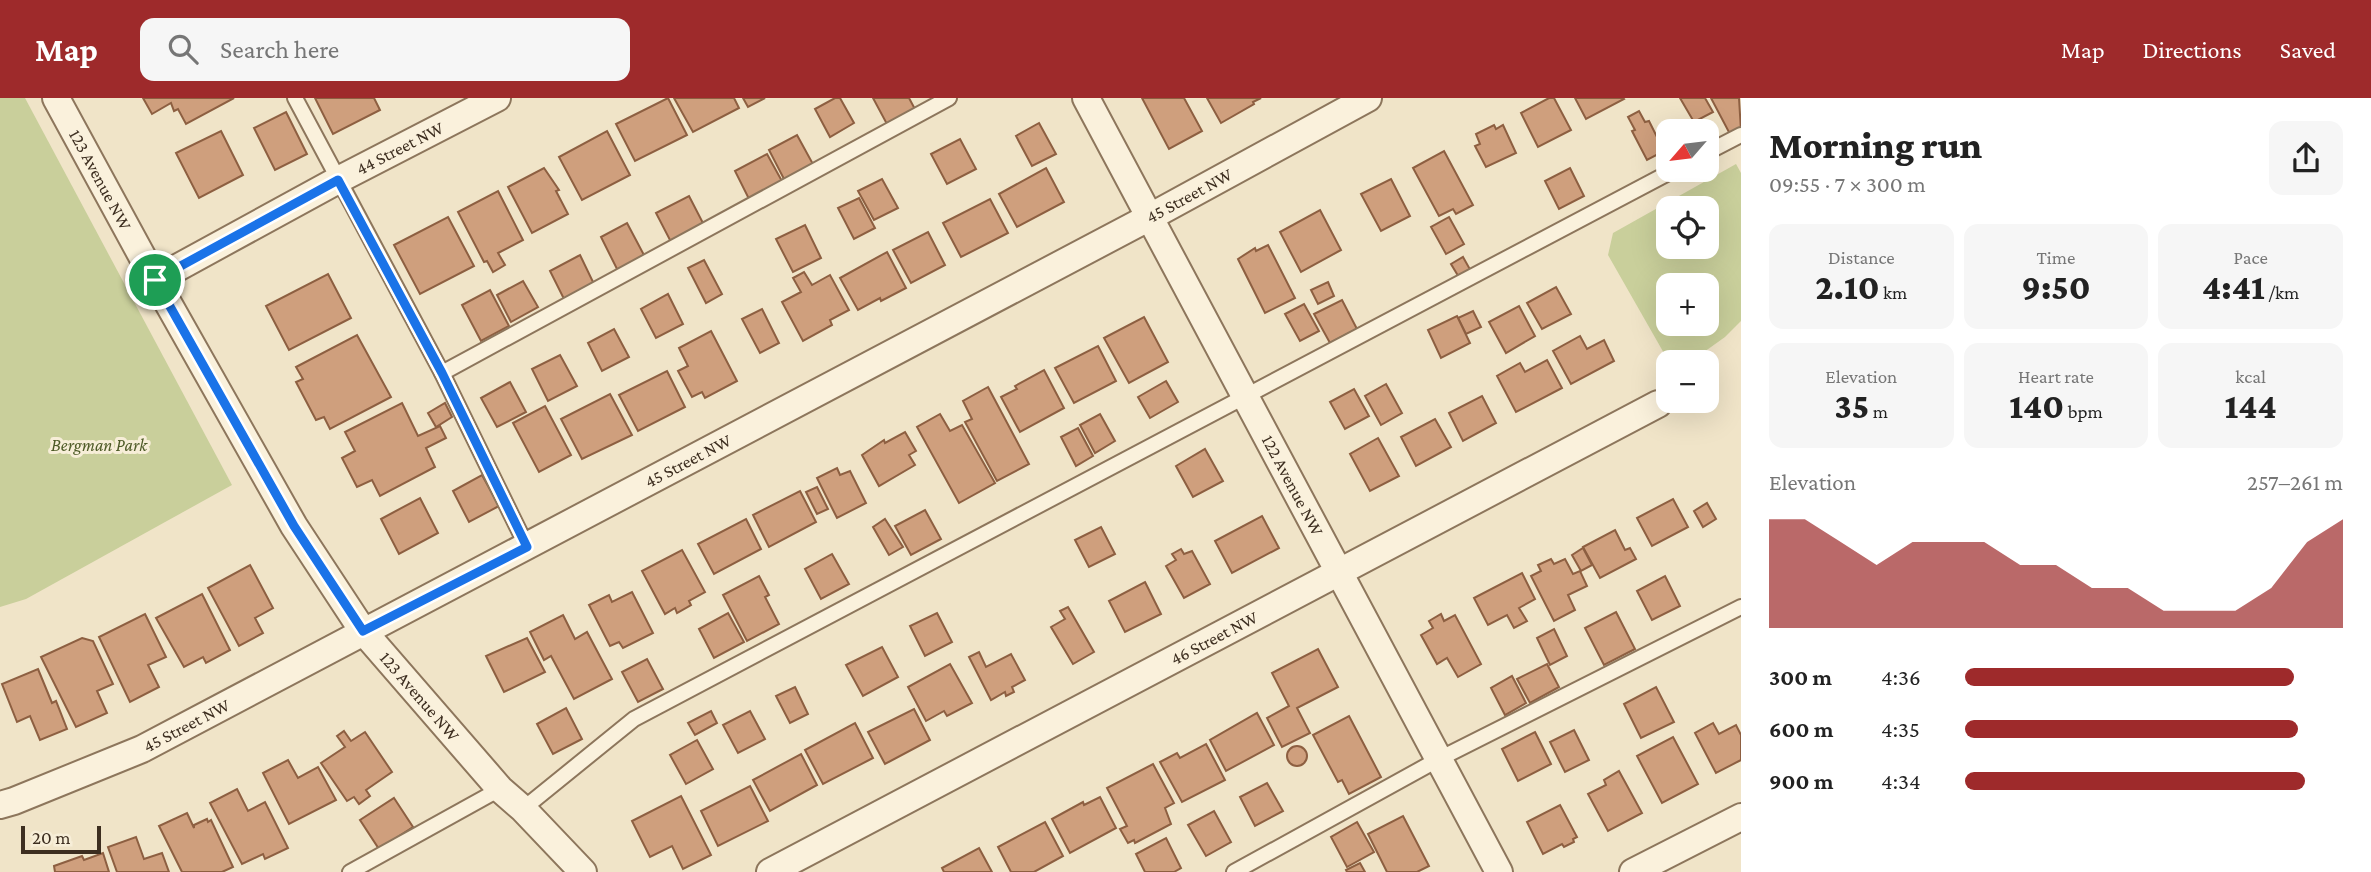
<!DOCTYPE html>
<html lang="en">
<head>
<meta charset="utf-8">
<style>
	body { margin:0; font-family:"Crimson Pro",serif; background:#f6f6f6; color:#222; height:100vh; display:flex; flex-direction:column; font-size:26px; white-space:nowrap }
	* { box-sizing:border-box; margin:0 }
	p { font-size:23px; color:#767676 }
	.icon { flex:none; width:38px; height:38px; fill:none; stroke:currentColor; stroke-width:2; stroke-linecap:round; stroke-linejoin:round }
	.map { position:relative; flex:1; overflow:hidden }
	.sheet { display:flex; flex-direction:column; background:#fff; width:630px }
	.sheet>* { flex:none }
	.needle { width:46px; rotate:242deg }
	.fabs { position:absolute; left:1656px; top:21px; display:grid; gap:14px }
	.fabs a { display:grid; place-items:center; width:63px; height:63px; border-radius:14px; background:#fff; box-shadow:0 7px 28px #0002; font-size:35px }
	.scale { position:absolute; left:21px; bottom:18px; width:80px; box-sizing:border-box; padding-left:7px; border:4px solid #3d2e20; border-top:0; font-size:19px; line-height:24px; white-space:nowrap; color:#3d2e20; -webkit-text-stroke:5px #f7eed8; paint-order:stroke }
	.pin { position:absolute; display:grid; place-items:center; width:60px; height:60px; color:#fff; margin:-30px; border:4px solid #fff; border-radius:50%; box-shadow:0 2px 7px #0007 }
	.round { display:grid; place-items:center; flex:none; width:74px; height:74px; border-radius:14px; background:#f6f6f6 }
	.summary { display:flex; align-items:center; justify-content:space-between; height:119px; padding:0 28px }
	h1 { font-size:38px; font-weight:800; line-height:52px }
	.metrics { display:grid; grid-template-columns:repeat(3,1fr); gap:10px; height:119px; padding:7px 28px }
	.metrics div { display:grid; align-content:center; border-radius:14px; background:#f6f6f6; text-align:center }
	.metrics b { font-size:35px; font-weight:800 }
	.metrics small { font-size:19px; font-weight:400 }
	.metrics p { font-size:19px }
	.chart { height:196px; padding:14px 28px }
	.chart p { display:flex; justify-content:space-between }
	.chart svg { width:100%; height:126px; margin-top:7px; fill:#9e2a2b; opacity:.7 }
	ul { padding:0 28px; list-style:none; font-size:23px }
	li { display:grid; grid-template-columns:112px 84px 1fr; align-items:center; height:52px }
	li i { height:18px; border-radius:9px; background:#9e2a2b }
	header { display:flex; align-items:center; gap:42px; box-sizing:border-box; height:98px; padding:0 35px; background:#9e2a2b; color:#fff }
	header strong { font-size:33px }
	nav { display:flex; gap:38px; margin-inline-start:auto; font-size:24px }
	.search { width:490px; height:63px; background:#f6f6f6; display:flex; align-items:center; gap:18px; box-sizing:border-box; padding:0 24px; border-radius:14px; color:#767676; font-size:26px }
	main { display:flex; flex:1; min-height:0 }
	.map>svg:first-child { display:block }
</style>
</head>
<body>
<header>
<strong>Map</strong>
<div class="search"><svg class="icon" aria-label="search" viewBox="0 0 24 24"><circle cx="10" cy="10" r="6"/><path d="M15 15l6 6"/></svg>Search here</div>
<nav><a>Map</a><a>Directions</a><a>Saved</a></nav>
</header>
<main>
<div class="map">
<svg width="1741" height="774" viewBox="0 0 1741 774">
	<rect width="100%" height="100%" fill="#f0e4c8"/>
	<g fill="#c9cf9b" fill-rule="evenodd">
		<path d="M0,0H25L232,387L26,501L0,509Z"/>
		<path d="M1736,66L1741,75V223L1725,239L1690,264H1669L1608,157L1613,135ZM1706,110V149H1668V110ZM1668,187H1706V226H1668Z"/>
	</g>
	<g fill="#cf9f7d" stroke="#8d5f41" stroke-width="2">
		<path d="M143,0H234L186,26L178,11L174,13L171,5L152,16Z"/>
		<path d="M315,0H374L380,12L333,36Z"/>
		<path d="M668,0L687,37L635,63L616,26Z"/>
		<path d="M674,0H734L739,10L693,34Z"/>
		<path d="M743,0H765L748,9Z"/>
		<path d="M835,0H840L854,25L830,39L815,11Z"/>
		<path d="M873,0H909L916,13L888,28Z"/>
		<path d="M1142,0H1184L1202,33L1169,51Z"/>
		<path d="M1207,0H1261L1253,4L1254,6L1221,25Z"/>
		<path d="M1549,0H1554L1571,32L1538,49L1521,15Z"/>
		<path d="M1575,0H1623L1624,1L1586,21Z"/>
		<path d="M1680,0H1705L1713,14L1694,24Z"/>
		<path d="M1711,0H1739L1741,33L1731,38Z"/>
		<path d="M1639,13L1645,24L1649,23L1664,53L1647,62L1632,33L1635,32L1628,19Z"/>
		<path d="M286,14L307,56L275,72L254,30Z"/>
		<path d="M1039,25L1056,56L1032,68L1016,38Z"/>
		<path d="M1494,27L1496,31L1503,27L1516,55L1486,69L1475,48L1480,46L1476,36Z"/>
		<path d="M221,33L243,77L199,100L176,55Z"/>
		<path d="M607,33L630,77L582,102L559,59Z"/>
		<path d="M797,37L814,68L785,83L769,52Z"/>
		<path d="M960,41L976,71L947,86L931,56Z"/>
		<path d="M1444,53L1473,107L1456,116L1453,111L1439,118L1413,70Z"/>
		<path d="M767,56L783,85L750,103L735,73Z"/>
		<path d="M544,70L559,92L556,93L568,116L532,135L508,89Z"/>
		<path d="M1046,70L1064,104L1017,129L999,96Z"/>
		<path d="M1570,70L1584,98L1559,111L1545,83Z"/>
		<path d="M882,81L898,110L874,122L858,93Z"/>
		<path d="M1391,81L1410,118L1381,133L1361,96Z"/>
		<path d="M498,93L523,142L498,155L505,167L493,174L487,163L484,164L458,114Z"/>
		<path d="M689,98L704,127L671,144L656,115Z"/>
		<path d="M859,100L875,130L854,141L838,110Z"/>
		<path d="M990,101L1008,135L961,159L943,125Z"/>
		<path d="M1320,112L1341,152L1301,174L1280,134Z"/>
		<path d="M448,119L474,168L420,196L394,147Z"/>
		<path d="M1449,119L1464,146L1446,156L1431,129Z"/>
		<path d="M627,125L645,159L618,173L601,139Z"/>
		<path d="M805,127L821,160L793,174L776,141Z"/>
		<path d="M928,134L945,167L911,185L893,152Z"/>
		<path d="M1268,147L1295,200L1265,215L1238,161L1255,150L1256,153Z"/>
		<path d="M887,154L906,190L881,203L880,200L858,212L840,180Z"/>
		<path d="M580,157L594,186L564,201L550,173Z"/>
		<path d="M1463,159L1472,175L1460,181L1451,166Z"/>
		<path d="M704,162L722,196L706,205L688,170Z"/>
		<path d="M804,174L812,187L830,177L849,212L830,222L832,227L803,243L782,204L801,194L793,180Z"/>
		<path d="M328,176L351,220L289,252L266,208Z"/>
		<path d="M523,183L538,209L511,224L497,197Z"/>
		<path d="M1328,184L1334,198L1318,206L1311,192Z"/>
		<path d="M1556,189L1571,216L1542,231L1527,205Z"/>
		<path d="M490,192L509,228L481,243L462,207Z"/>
		<path d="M668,196L683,226L656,240L641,211Z"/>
		<path d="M1342,202L1357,231L1330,245L1314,216Z"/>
		<path d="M1304,206L1319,233L1300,243L1285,216Z"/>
		<path d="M1519,208L1535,238L1506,255L1489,224Z"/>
		<path d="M762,211L779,245L760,255L742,221Z"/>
		<path d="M1473,213L1481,229L1466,236L1458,220Z"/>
		<path d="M1457,218L1470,245L1441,260L1428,232Z"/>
		<path d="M1144,219L1168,264L1129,285L1104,240Z"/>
		<path d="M614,231L629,259L602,273L588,245Z"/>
		<path d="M711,233L737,283L705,300L702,294L692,299L678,273L688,268L679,250Z"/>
		<path d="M357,237L391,299L330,331L324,319L316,322L296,284L303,281L296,269Z"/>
		<path d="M1580,238L1587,251L1604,242L1614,263L1571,286L1553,253Z"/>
		<path d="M1098,248L1116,283L1074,305L1055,270Z"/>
		<path d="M560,257L577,288L548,303L532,271Z"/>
		<path d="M1547,262L1562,290L1516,314L1497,278L1520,265L1525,274Z"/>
		<path d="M1044,272L1064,310L1020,334L1001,299L1017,291L1015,288Z"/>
		<path d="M667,273L685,309L638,333L619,297Z"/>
		<path d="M1166,283L1178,304L1150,320L1138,299Z"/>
		<path d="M510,284L526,314L497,329L481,300Z"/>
		<path d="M1386,286L1402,315L1381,327L1365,298Z"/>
		<path d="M988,289L1029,366L997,383L965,324L972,321L963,303Z"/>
		<path d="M1354,291L1369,318L1345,331L1330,304Z"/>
		<path d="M610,296L632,337L582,361L561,321Z"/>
		<path d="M1482,298L1496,325L1463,343L1449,315Z"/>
		<path d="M402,305L418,338L440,328L446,340L426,350L435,369L380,398L372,382L357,389L342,360L355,353L345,334Z"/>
		<path d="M445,305L452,319L436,329L428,315Z"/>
		<path d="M545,308L571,357L539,374L513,325Z"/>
		<path d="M940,316L950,333L962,327L995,385L959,405L917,329Z"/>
		<path d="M1100,316L1115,343L1095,355L1080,327Z"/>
		<path d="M1435,321L1451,349L1416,368L1401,339Z"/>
		<path d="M1078,330L1093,358L1076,368L1061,339Z"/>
		<path d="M905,334L916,353L909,357L915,367L879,388L862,357L884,342L885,345Z"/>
		<path d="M1378,340L1399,378L1370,393L1350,356Z"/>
		<path d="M1205,351L1223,383L1193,399L1176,368Z"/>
		<path d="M837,370L840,377L850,373L866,405L837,420L817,380Z"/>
		<path d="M482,377L499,408L469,424L453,393Z"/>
		<path d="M817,389L828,411L817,416L806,394Z"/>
		<path d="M800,393L816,424L769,449L753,417Z"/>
		<path d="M420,400L438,435L399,456L381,421Z"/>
		<path d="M1673,401L1688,429L1652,448L1637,420Z"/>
		<path d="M1707,405L1716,421L1703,429L1694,413Z"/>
		<path d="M925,412L941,441L911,457L895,428Z"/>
		<path d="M1262,418L1279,450L1232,475L1215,443Z"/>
		<path d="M746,421L761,451L714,476L698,446Z"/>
		<path d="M885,421L903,449L889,457L873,429Z"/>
		<path d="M1101,429L1115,456L1089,469L1075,442Z"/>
		<path d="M1615,432L1625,452L1630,450L1636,461L1600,480L1583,449Z"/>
		<path d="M1583,450L1592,467L1581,473L1572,457Z"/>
		<path d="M1181,451L1184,456L1192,453L1210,486L1184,500L1166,468L1176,462L1172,456Z"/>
		<path d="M682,452L705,494L689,503L691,507L677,515L675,510L665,516L642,473Z"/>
		<path d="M832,456L849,486L821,501L805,471Z"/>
		<path d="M1551,461L1554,466L1565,461L1573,476L1580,473L1587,488L1568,497L1575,512L1554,523L1531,478L1541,473L1538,467Z"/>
		<path d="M250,467L273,510L255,520L263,535L239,548L208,490Z"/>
		<path d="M1522,475L1535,501L1519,510L1527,523L1514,530L1507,517L1488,527L1474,500Z"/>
		<path d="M759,478L769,497L765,499L779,526L747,543L723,497Z"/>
		<path d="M1665,478L1680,508L1652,522L1637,493Z"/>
		<path d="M1145,484L1161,516L1125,534L1109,503Z"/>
		<path d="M632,494L653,535L623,550L619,544L610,548L589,507L609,497L612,504Z"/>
		<path d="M202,496L230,552L206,565L203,559L184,569L156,520Z"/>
		<path d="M1068,509L1094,554L1073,566L1051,529L1065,521L1060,513Z"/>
		<path d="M1616,514L1635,551L1604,567L1585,530Z"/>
		<path d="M728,515L744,544L714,560L699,531Z"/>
		<path d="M937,515L952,544L925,558L910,528Z"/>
		<path d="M145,516L166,559L148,567L159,589L130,604L99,539Z"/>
		<path d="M1441,516L1444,523L1455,517L1481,566L1458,579L1447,560L1437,566L1421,537L1433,530L1429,523Z"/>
		<path d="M563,517L575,541L587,534L612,581L574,601L551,558L544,562L530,534Z"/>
		<path d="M1554,531L1567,558L1550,567L1537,540Z"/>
		<path d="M82,540L93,543L113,586L97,593L107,615L76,629L41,559Z"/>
		<path d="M527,540L545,574L504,594L486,558Z"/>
		<path d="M882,549L898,579L863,598L846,567Z"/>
		<path d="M1318,551L1338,589L1297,610L1310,635L1282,649L1267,620L1289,608L1272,575Z"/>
		<path d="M979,554L986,569L1011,556L1025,582L1012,589L1014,594L1006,598L1005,594L991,602L969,559Z"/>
		<path d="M647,561L663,591L638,604L622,574Z"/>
		<path d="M950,566L972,605L947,618L944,613L926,623L908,589Z"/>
		<path d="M1547,566L1559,589L1530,605L1517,581Z"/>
		<path d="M38,571L52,605L56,603L67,631L40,642L30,618L17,624L2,586Z"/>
		<path d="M1512,578L1526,605L1505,617L1491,590Z"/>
		<path d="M795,589L808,616L790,625L776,598Z"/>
		<path d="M1656,589L1674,624L1641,640L1624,606Z"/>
		<path d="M566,610L582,641L553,656L537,626Z"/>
		<path d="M914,611L930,642L885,666L868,634Z"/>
		<path d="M711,613L717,625L695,637L688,625Z"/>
		<path d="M750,613L765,641L738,655L723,627Z"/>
		<path d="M1257,615L1274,647L1226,673L1210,642Z"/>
		<path d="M1349,618L1381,679L1349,696L1342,682L1338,684L1313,637Z"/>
		<path d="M855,625L873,660L823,686L805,652Z"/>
		<path d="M1713,625L1719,636L1736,627L1741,637V662L1716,675L1695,635Z"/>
		<path d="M1574,632L1589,662L1565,674L1550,644Z"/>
		<path d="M344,633L351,643L365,634L392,674L366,692L370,698L359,706L354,699L347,703L321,665L345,649L337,638Z"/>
		<path d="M1535,634L1551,666L1518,683L1502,651Z"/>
		<path d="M1673,639L1698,686L1662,705L1637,658Z"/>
		<path d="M697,642L713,671L686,686L670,657Z"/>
		<path d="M1206,646L1225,682L1182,704L1160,664L1177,655L1180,660Z"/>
		<circle cx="1297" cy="658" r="10"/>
		<path d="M801,656L817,687L770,713L753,682Z"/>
		<path d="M288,662L298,680L318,669L336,702L289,726L263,675Z"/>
		<path d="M1153,666L1174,705L1165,710L1171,726L1135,745L1134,742L1128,745L1120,731L1127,728L1107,690Z"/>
		<path d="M1619,673L1642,715L1608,733L1588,696L1606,687L1604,682Z"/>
		<path d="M1267,685L1283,713L1255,728L1240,699Z"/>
		<path d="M750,688L768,723L718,748L701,713Z"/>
		<path d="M237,691L248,713L265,704L288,750L265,761L263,756L242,766L210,705Z"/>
		<path d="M681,698L711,757L683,771L672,748L650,759L632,723Z"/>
		<path d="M1100,699L1116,730L1070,755L1052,721L1083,704L1084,707Z"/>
		<path d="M394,700L413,729L379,751L360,722Z"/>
		<path d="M1560,707L1577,739L1573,741L1574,744L1564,749L1562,746L1543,756L1527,724Z"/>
		<path d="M1214,713L1231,744L1206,758L1188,727Z"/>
		<path d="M187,715L194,730V727L207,721L208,724L211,722L233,769L222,774H182L159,728Z"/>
		<path d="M1403,718L1429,768L1417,774H1387L1368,736Z"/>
		<path d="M1045,724L1063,758L1034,774H1011L998,749Z"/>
		<path d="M1357,724L1374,754L1347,769L1331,739Z"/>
		<path d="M136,739L144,761L162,755L169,774H117L108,749Z"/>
		<path d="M1166,740L1181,770L1174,774H1145L1136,756Z"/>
		<path d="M979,750L992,774H944L942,770Z"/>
		<path d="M103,755L109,774H55L54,768L82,758L84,762Z"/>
		<path d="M1360,765L1365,774H1347L1346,772Z"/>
	</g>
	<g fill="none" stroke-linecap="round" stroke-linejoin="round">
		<defs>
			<g id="service">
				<path d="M295,0L442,275L527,449"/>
				<path d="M1706,55L1741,37"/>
				<path d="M442,275L949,0"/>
				<path d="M523,711L634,621L1674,72"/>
				<path d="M350,774L500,691"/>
				<path d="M1234,774L1439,661L1741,509"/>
			</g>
			<g id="minor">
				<path id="s1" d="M56,0L155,182L294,428L363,533L500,691L523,711L583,774"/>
				<path id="s2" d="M1086,0L1499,774"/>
				<path id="s3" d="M155,182L338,82L497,0"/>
				<path id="s4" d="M0,707L14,703L142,651L1150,119L1368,0"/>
				<path id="s5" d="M770,774L1658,306"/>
				<path d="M1633,774L1741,719"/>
			</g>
		</defs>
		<use href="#service" stroke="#8d765c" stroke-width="18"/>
		<use href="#minor" stroke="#8d765c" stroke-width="30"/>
		<use href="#service" stroke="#faf1dc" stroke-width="14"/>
		<use href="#minor" stroke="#faf1dc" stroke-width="26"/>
	</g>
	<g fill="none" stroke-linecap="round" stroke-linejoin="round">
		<defs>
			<path id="route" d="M338,82L442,275L527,449L363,533L294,428L155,182Z"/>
		</defs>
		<use href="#route" stroke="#fff" stroke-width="14"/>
		<use href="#route" stroke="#1a73e8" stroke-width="9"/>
	</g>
	<g text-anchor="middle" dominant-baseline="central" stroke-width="6" stroke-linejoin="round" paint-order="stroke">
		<g font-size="18" fill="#3d2e20" stroke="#f7eed8">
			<text stroke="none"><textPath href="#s3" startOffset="278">44 Street NW</textPath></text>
			<text stroke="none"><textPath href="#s1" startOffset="93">123 Avenue NW</textPath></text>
			<text stroke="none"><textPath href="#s4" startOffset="1337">45 Street NW</textPath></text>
			<text stroke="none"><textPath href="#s4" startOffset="770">45 Street NW</textPath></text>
			<text stroke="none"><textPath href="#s2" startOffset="439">122 Avenue NW</textPath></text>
			<text stroke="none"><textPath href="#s5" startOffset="502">46 Street NW</textPath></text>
			<text stroke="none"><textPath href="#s1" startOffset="702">123 Avenue NW</textPath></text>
			<text stroke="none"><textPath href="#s4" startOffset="203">45 Street NW</textPath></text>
		</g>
		<g font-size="18" font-style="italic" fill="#4d5a26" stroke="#f7eed8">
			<text x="99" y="347">Bergman Park</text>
		</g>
	</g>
</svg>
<div class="fabs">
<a><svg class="needle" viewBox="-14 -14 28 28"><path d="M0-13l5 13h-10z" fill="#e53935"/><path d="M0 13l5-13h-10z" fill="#767676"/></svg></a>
<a><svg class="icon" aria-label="locate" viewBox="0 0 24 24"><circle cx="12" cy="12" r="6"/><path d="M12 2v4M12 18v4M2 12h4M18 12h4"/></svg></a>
<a>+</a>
<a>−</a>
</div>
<div class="scale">20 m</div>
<div class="pin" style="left:155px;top:182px;background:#1e9e55"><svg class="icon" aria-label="arrive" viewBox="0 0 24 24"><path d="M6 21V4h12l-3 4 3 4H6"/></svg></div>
</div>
<section class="sheet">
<div class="summary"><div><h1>Morning run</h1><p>09:55 · 7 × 300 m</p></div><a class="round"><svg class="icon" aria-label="share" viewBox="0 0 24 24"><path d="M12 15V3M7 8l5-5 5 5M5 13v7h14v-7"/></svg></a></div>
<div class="metrics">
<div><p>Distance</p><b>2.10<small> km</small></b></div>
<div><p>Time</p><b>9:50</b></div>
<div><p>Pace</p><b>4:41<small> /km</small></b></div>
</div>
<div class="metrics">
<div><p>Elevation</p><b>35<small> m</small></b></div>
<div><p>Heart rate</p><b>140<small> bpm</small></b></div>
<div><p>kcal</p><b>144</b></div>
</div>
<div class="chart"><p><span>Elevation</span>257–261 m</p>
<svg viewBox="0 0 160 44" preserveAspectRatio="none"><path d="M0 44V6L10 6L20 14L30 22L40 14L50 14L60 14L70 22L80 22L90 30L100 30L110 38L120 38L130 38L140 30L150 14L160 6V44z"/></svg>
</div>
<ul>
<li><b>300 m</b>4:36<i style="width:87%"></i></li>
<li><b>600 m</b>4:35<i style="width:88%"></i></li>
<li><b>900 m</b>4:34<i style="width:90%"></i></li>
</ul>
</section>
</main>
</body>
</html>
